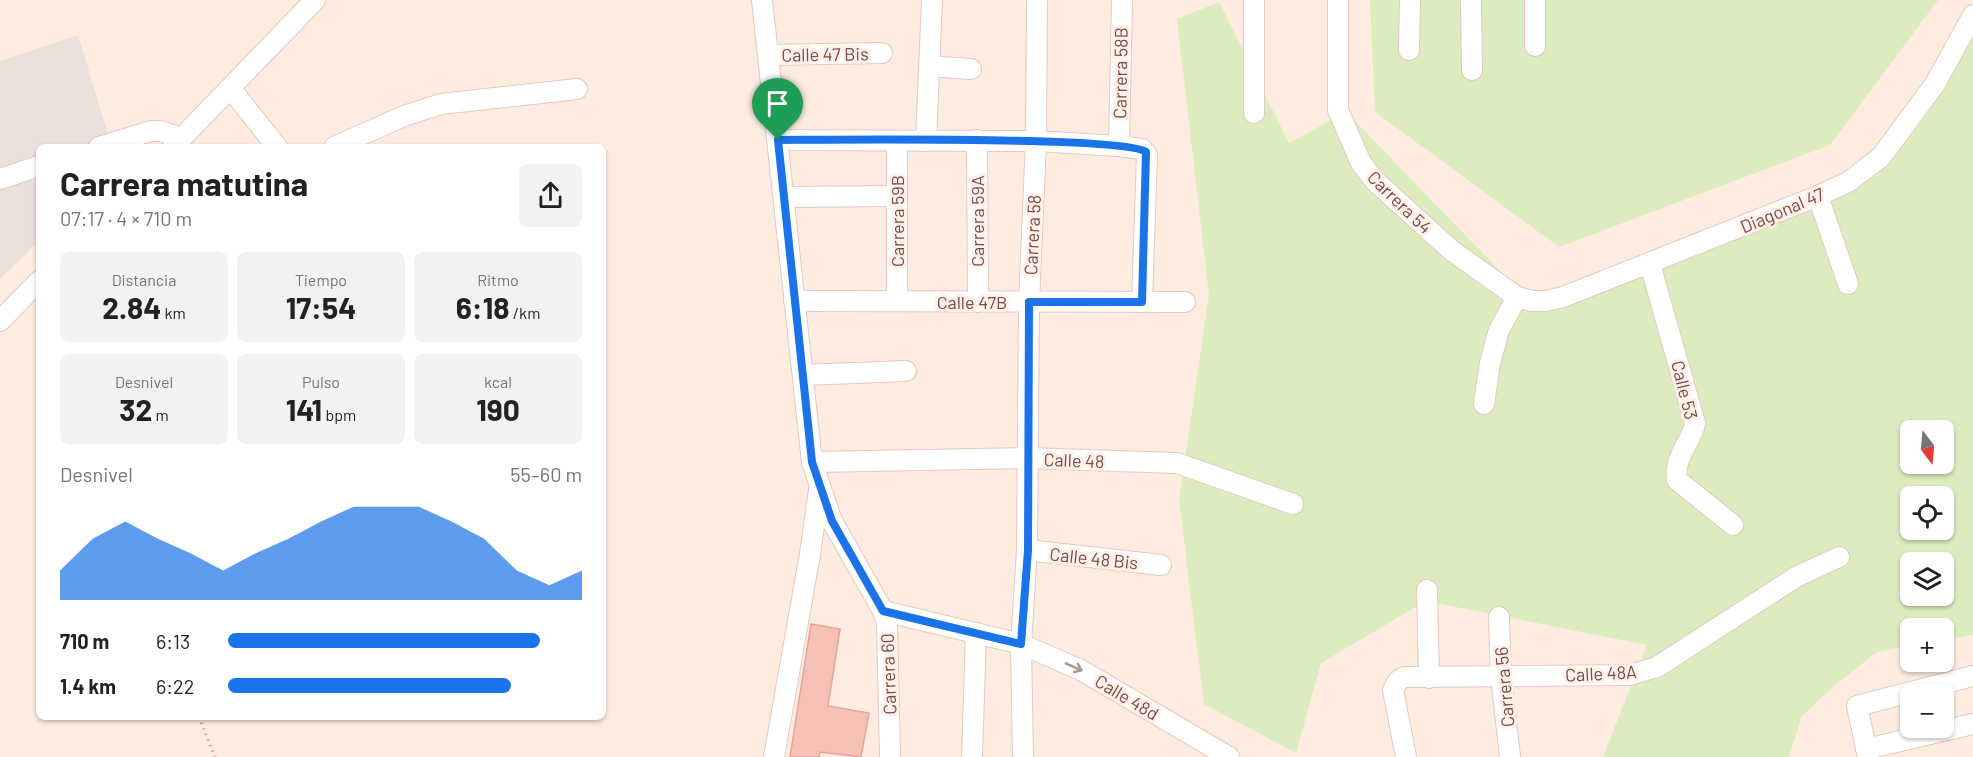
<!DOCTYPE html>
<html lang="es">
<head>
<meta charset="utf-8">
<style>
	body { margin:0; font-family:Barlow,sans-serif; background:#f2f2f2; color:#222; height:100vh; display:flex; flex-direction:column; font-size:22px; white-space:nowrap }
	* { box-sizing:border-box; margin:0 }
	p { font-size:20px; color:#767676 }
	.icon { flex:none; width:33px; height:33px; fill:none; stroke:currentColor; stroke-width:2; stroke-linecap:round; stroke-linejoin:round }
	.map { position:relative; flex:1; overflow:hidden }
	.sheet { position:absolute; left:36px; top:144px; width:570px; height:576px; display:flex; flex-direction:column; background:#fff; border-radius:9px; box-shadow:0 2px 4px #0004 }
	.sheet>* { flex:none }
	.needle { width:39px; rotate:164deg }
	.buttons { position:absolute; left:1900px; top:420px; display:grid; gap:12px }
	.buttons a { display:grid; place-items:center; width:54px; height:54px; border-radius:9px; background:#fff; box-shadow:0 2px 4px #0004; font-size:30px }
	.pin { position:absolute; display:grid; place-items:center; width:51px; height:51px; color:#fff; margin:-62px -26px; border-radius:50% 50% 50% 0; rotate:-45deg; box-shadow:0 0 6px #0007 }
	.pin .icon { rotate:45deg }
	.round { display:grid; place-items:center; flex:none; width:63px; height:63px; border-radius:9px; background:#f2f2f2 }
	.head { display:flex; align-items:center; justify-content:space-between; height:102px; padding:0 24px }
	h1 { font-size:33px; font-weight:700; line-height:45px }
	.stats { display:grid; grid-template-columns:repeat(3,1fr); gap:9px; height:102px; padding:6px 24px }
	.stats div { display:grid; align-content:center; border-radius:9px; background:#f2f2f2; text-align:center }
	.stats b { font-size:30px; font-weight:700 }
	.stats small { font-size:16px; font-weight:400 }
	.stats p { font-size:16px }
	.chart { height:168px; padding:12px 24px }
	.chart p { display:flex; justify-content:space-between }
	.chart svg { width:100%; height:108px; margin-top:6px; fill:#1a73e8; opacity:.7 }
	ul { padding:0 24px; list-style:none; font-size:20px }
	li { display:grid; grid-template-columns:96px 72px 1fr; align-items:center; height:45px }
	li i { height:15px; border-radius:8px; background:#1a73e8 }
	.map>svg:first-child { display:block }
</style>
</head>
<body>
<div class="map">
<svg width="1973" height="757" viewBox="0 0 1973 757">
	<rect width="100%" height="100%" fill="#feece1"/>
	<path fill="#ece0dd" d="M78,35L112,147H39V241L0,279V61Z"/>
	<g fill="#dcecbf" fill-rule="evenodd">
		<path d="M1370,0H1938L1830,145L1559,247L1375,112Z"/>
		<path d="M1219,2L1289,143L1346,112L1534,306L1650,266L1878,175L1973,23V635L1944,640V628H1911V646L1877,652L1835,685L1802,716L1789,757H1603L1647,645L1426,601L1321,663L1296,753L1204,704L1179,500L1209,295L1177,19ZM1911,430H1944V464H1911ZM1911,496H1944V530H1911ZM1911,562H1944V596H1911Z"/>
	</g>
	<path fill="#f5c1b7" stroke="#e9a296" stroke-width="1.5" d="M811,624L840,629L828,706L869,713L861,757L820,752L819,757H790Z"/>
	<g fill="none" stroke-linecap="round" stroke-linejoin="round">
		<defs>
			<g id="minor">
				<path d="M762,0L812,462L832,521L883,611L887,624L890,757"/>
				<path d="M1254,0V113"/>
				<path d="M1338,0V110L1361,163L1375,181L1451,250L1517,297L1532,301H1546L1563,297L1818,196L1848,182L1881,157L1935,84L1973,15"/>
				<path d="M1471,0L1472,70"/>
				<path d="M1535,46V0"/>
				<path d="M1409,50L1410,0"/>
				<path d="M768,55L882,53"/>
				<path d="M929,66L971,69"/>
				<path d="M231,89L277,147"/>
				<path d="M778,140L1036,141L1119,146L1142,149L1147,155L1142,302"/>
				<path d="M977,140L978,302"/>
				<path d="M897,141V301"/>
				<path d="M926,141L932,0"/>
				<path d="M1119,146L1122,0"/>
				<path d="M99,147L151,131H160L181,138"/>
				<path d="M173,147L315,0"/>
				<path d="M334,147L404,116L441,104L577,89"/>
				<path d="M0,179L39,166"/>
				<path d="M1818,196L1848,284"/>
				<path d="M784,197L897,196"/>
				<path d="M1650,264L1695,423C1692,443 1673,456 1677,480L1733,525"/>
				<path d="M794,301L1185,302"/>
				<path d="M0,321L39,281"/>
				<path d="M803,375L906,371"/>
				<path d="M1484,404L1490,363L1499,330L1517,297"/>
				<path d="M812,462L1027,458L1177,463L1293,504"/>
				<path d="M1027,550L1161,565"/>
				<path d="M1427,590L1429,678"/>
				<path d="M883,611L1021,644L1081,670L1229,757"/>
				<path d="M1499,617L1501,676L1510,757"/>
				<path d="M1866,749L1973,724"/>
				<path d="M774,757L810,554L819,490"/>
				<path d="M972,757L976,633"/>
				<path d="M1023,757L1021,644L1027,550L1029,302L1036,141L1037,0"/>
				<path d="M1406,757L1393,690L1398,681L1404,677L1630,675L1657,667L1796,577L1839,557"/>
				<path d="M1868,757L1857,706L1973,676"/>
			</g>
		</defs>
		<use href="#minor" stroke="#e5c8bf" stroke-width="22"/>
		<path stroke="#daa49a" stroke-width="3" stroke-dasharray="1.5 4.5" stroke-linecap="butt" d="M199,717L215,757"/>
		<use href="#minor" stroke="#fff" stroke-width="20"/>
	</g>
	<defs><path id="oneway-shaft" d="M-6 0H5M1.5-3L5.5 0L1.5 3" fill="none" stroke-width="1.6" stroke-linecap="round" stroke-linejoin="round" transform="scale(1.5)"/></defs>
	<use stroke="#ad9490" href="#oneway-shaft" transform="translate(1074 667) rotate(24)"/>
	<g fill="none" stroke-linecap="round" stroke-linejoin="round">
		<defs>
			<path id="route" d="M778,140C824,140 1127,136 1146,152L1142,302H1029L1028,550L1021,644L883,611L832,521L812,462Z"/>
		</defs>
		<use href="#route" stroke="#fff" stroke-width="12"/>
		<use href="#route" stroke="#1a73e8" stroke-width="8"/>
	</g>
	<g text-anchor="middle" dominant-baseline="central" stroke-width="6" stroke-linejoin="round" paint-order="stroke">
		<g font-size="18" fill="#774c46" stroke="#fff1e9">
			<text transform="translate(825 54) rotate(-1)">Calle 47 Bis</text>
			<text transform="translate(1120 73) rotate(-89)">Carrera 58B</text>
			<text transform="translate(1400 202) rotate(44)">Carrera 54</text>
			<text transform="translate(1782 210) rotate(-23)">Diagonal 47</text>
			<text transform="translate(897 221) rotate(-90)">Carrera 59B</text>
			<text transform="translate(977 221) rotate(-90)">Carrera 59A</text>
			<text transform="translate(1032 235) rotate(-87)">Carrera 58</text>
			<text x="972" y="302">Calle 47B</text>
			<text transform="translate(1685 390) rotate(76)">Calle 53</text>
			<text transform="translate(1074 460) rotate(2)">Calle 48</text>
			<text transform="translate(1094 558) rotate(6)">Calle 48 Bis</text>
			<text transform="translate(1601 673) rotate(-3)">Calle 48A</text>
			<text transform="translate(888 674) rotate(-92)">Carrera 60</text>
			<text transform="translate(1504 687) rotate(-95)">Carrera 56</text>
			<text transform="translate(1127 697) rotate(31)">Calle 48d</text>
		</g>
	</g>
</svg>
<div class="buttons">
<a><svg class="needle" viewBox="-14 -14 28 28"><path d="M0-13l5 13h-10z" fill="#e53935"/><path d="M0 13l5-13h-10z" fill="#767676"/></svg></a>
<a><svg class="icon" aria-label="locate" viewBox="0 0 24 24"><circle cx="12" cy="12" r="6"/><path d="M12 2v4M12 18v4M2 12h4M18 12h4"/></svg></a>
<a><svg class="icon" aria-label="layers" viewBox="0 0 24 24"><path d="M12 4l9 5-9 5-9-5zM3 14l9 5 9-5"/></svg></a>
<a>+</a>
<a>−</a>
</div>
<div class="pin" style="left:778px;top:140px;background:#1e9e55"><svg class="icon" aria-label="arrive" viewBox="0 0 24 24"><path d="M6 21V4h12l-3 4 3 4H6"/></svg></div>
<section class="sheet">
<div class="head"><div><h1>Carrera matutina</h1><p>07:17 · 4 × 710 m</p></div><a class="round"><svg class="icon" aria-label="share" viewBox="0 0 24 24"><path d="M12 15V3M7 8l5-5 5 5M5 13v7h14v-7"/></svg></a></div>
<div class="stats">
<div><p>Distancia</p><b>2.84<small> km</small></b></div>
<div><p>Tiempo</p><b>17:54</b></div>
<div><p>Ritmo</p><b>6:18<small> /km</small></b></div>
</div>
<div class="stats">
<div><p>Desnivel</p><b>32<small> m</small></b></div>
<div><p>Pulso</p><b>141<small> bpm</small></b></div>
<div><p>kcal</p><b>190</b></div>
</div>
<div class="chart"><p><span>Desnivel</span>55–60 m</p>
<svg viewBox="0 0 160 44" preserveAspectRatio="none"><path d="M0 44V32L10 19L20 12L30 19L40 25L50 32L60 25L70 19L80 12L90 6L100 6L110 6L120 12L130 19L140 32L150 38L160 32V44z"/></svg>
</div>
<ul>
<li><b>710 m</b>6:13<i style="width:88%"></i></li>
<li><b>1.4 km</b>6:22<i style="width:80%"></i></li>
</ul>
</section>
</div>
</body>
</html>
